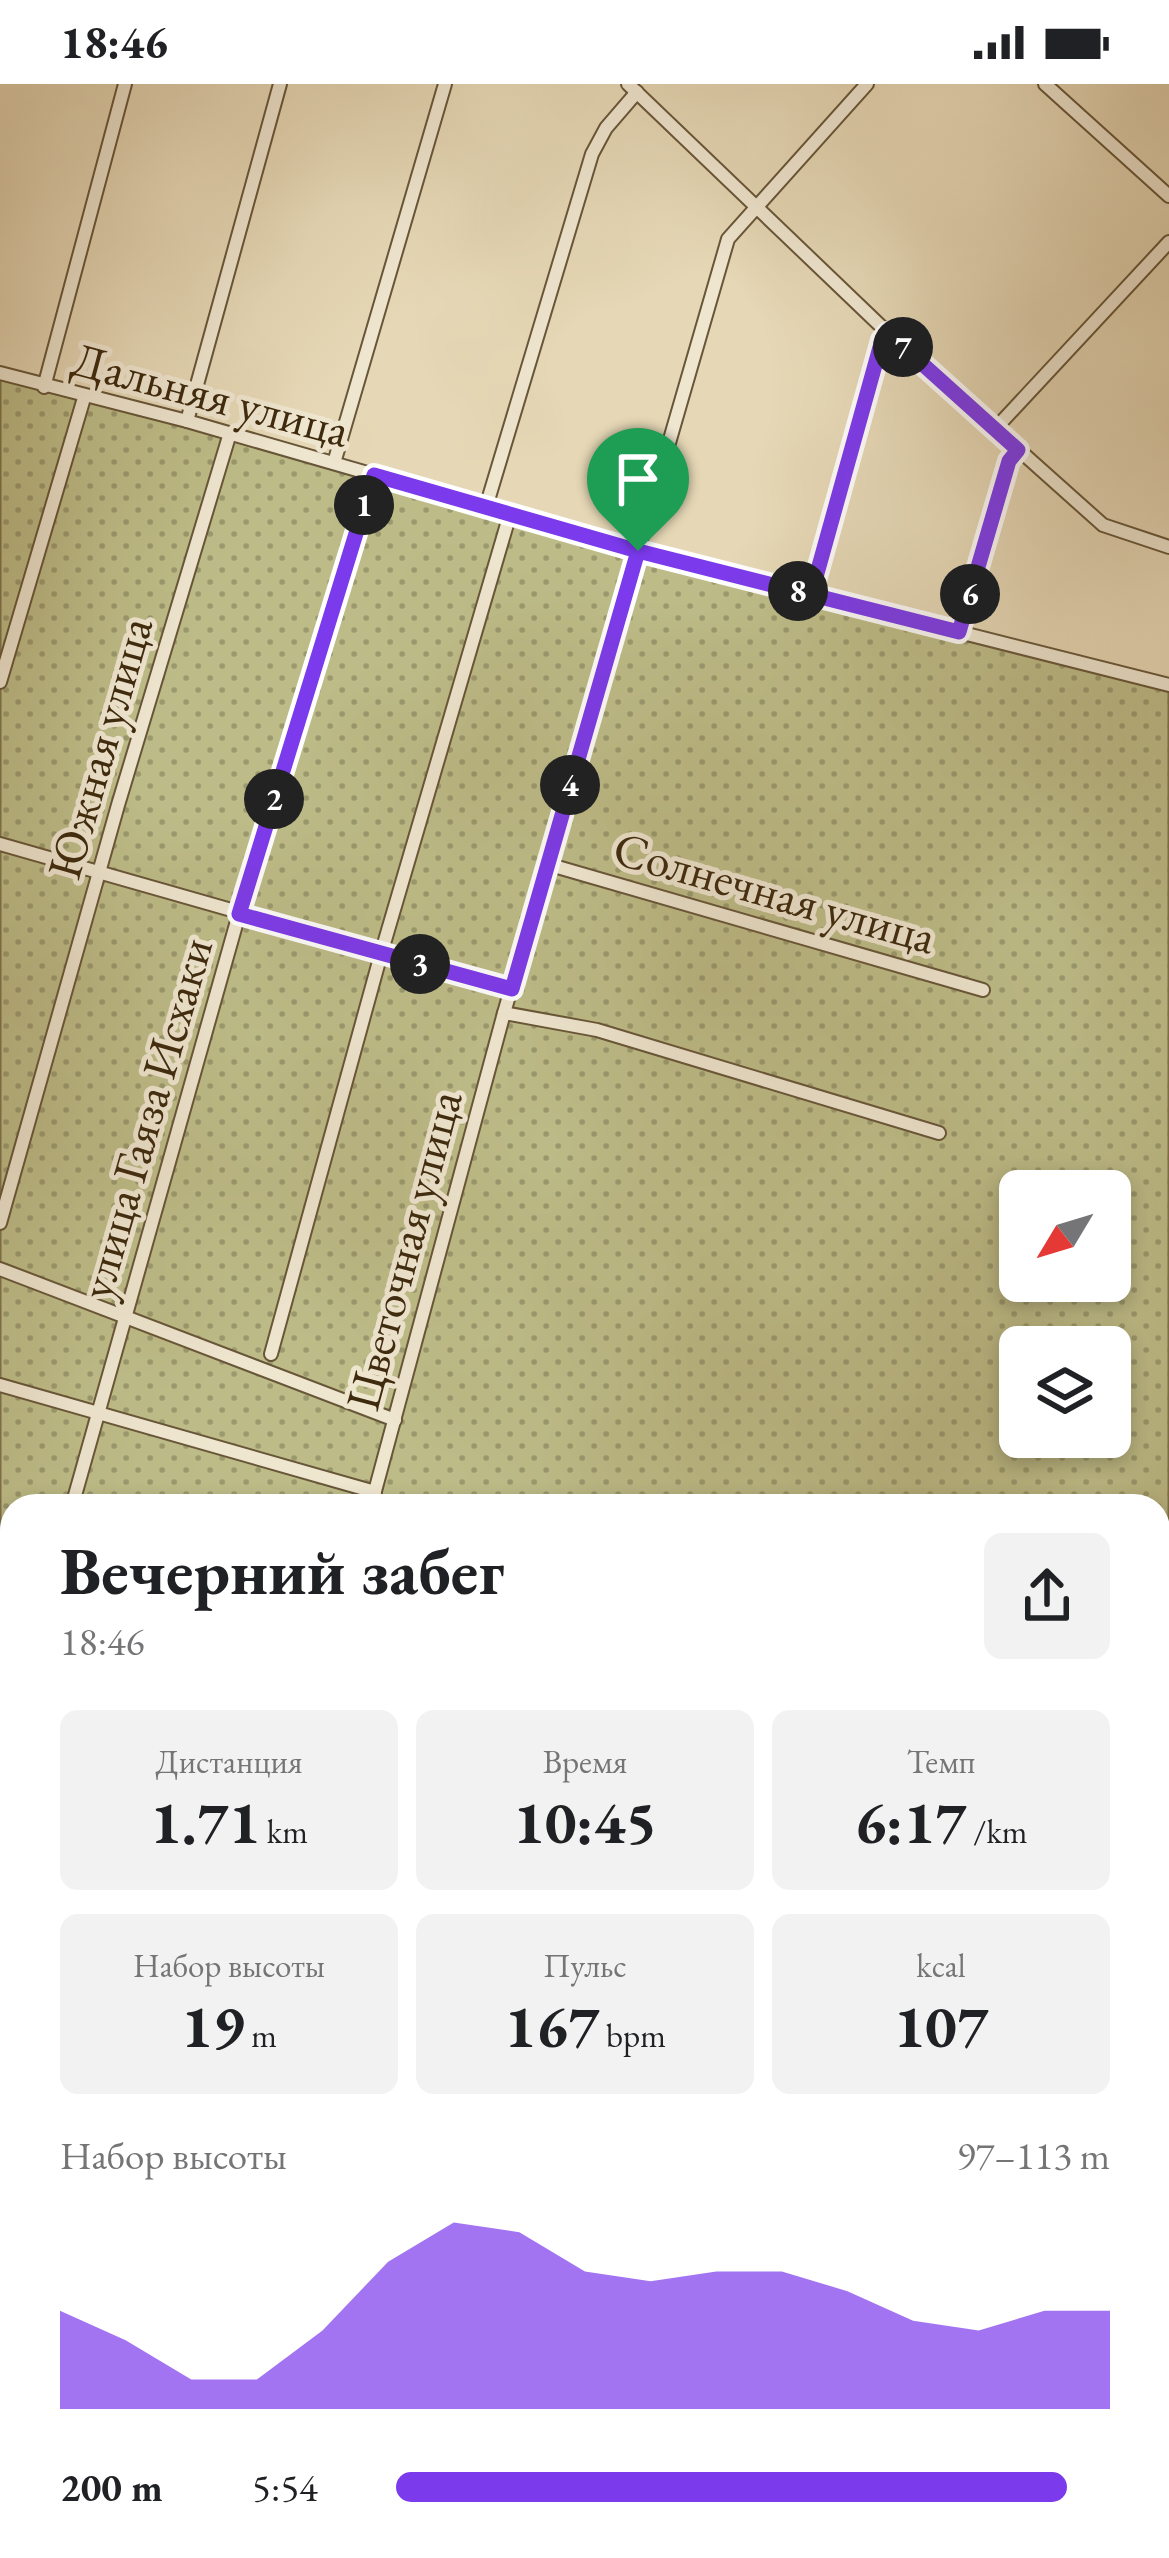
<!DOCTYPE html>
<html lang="ru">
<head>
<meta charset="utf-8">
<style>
	body { margin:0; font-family:"EB Garamond",serif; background:#f2f2f2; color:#202124; height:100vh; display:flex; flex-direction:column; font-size:45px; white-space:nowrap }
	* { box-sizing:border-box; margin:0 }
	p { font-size:39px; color:#757577 }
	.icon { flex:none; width:66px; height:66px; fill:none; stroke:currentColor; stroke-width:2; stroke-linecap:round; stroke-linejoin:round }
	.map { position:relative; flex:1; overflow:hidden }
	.details { position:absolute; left:0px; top:1410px; width:1170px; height:1065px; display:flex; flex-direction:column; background:#fff; border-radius:36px 36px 0 0; box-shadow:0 6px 18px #0003 }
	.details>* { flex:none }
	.needle { width:78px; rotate:232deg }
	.tools { position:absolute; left:999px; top:1086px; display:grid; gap:24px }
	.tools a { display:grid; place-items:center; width:132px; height:132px; border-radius:18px; background:#fff; box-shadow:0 6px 18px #0003; font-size:60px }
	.pin { position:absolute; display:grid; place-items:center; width:102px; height:102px; color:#fff; margin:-123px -51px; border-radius:50% 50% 50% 0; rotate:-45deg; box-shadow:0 0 12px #0007 }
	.pin .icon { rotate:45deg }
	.km { position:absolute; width:60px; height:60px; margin:-30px; border-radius:50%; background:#222; color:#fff; font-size:33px; line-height:60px; text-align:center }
	.round { display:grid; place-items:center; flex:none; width:126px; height:126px; border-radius:18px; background:#f2f2f2 }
	.headline { display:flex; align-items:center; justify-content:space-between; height:204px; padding:0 60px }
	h1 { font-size:66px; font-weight:700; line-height:90px }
	.metrics { display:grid; grid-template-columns:repeat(3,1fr); gap:18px; height:204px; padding:12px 60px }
	.metrics div { display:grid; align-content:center; border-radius:18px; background:#f2f2f2; text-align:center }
	.metrics b { font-size:60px; font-weight:700 }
	.metrics small { font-size:33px; font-weight:400 }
	.metrics p { font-size:33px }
	.chart { height:336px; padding:24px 60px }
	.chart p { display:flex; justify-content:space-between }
	.chart svg { width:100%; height:216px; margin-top:12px; fill:#7c3aed; opacity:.7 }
	ul { padding:0 60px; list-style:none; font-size:39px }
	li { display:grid; grid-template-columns:192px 144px 1fr; align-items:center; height:90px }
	li i { height:30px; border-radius:15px; background:#7c3aed }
	.status { display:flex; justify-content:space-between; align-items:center; height:84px; padding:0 60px; background:#fff; direction:ltr }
	.status svg { height:33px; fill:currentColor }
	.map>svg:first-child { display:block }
</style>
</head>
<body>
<div class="status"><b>18:46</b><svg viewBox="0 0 49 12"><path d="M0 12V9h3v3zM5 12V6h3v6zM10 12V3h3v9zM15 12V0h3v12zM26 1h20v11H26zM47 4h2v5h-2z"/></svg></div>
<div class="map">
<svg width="1169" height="2474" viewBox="0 0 1169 2474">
	<defs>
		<pattern id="grass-dots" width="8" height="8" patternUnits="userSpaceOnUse" patternTransform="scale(3)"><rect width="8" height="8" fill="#bdbc88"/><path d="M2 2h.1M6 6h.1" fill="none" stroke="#9b996e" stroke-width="1.8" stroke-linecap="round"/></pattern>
	</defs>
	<rect width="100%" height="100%" fill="#e6d8b6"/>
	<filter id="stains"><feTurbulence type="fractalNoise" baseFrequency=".00167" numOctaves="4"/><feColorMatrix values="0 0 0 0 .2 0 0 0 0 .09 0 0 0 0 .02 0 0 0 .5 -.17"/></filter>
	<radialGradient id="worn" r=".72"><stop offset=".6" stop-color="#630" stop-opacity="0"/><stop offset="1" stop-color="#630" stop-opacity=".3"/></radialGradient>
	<path fill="url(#grass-dots)" stroke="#7e734b" stroke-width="3" fill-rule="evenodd" d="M0,290L531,442L1169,605V2474H496L481,2463H1158V1422H12V2394L0,2391ZM1020,1107H1110V1197H1020ZM1020,1263H1110V1353H1020Z"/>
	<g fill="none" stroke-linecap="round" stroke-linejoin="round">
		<path stroke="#73806d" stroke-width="3" d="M76,2474L80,2463"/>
		<defs>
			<g id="minor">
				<path d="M628,0L888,249L1103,441L1169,463"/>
				<path d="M1045,0L1169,112"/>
				<path d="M0,289L187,337L638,467L1169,601"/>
				<path d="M44,303L125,0"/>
				<path d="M187,337L280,0"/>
				<path d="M995,345L1169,158"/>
				<path d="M334,379L445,0"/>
				<path d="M486,423L592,70L606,44L637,8"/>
				<path d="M811,511L882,256L888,249"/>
				<path d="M959,548L1009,377L1018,366"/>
				<path d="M0,598L84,314"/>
				<path d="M0,760L512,906"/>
				<path d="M547,780L983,906"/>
				<path d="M504,929L597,946L939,1049"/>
				<path d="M0,1139L118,721L230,349"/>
				<path d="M0,1185L395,1336"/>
				<path d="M271,1270L381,870L510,430"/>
				<path d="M0,1301L375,1408"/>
				<path d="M72,1422L239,830L374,391"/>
				<path d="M371,1422L504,929L728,155L867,0"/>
				<path d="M0,1454L12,1457"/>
				<path d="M0,1606L12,1609"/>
				<path d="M0,1669L12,1628"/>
				<path d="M0,1758L12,1761"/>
				<path d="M1158,2267L1169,2273"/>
				<path d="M1158,2402L1169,2407"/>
				<path d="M374,2463L401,2474"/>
				<path d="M497,2463L512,2474"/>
				<path d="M858,2463L883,2474"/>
			</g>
		</defs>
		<use href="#minor" stroke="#685638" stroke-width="16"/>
		<use href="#minor" stroke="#efe6d0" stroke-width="12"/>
	</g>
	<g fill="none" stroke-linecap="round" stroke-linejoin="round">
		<defs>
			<path id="route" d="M638,467L374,391L239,830L512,905L638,467L959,548L1009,377L1018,366L888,249L882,256L811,511L638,467"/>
		</defs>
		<use href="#route" stroke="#fff" stroke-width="24"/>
		<use href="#route" stroke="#7c3aed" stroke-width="15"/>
	</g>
	<g text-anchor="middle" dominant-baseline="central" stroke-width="10" stroke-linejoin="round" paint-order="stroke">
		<g font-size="48" fill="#3e2a0e" stroke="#efe6d0">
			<text transform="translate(211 310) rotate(15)">Дальняя улица</text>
			<text transform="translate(99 664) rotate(-74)">Южная улица</text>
			<text transform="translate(775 808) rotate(16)">Солнечная улица</text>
			<text transform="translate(145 1034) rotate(-74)">улица Гаяза Исхаки</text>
			<text transform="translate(403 1166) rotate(-75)">Цветочная улица</text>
		</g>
	</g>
	<rect width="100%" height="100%" filter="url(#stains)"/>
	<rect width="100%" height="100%" fill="url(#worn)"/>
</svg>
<div class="tools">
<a><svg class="needle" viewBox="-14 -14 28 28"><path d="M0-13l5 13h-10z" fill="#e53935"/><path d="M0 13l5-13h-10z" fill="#757577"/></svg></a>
<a><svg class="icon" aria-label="layers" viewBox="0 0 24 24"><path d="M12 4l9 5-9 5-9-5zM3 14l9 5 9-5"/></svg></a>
</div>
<div class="pin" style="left:638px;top:467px;background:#1e9e55"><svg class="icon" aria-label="arrive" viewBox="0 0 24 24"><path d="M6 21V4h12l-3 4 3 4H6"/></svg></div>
<b class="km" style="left:364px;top:421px">1</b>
<b class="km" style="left:274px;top:715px">2</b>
<b class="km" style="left:420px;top:880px">3</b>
<b class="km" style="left:570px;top:701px">4</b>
<b class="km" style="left:970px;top:510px">6</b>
<b class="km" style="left:903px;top:263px">7</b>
<b class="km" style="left:798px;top:507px">8</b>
<section class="details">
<div class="headline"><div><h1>Вечерний забег</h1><p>18:46</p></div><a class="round"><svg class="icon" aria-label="share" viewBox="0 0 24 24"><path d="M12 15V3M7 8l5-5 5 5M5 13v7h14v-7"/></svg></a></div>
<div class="metrics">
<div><p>Дистанция</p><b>1.71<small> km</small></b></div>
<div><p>Время</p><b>10:45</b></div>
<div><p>Темп</p><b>6:17<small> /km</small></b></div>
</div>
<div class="metrics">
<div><p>Набор высоты</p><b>19<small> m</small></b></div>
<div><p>Пульс</p><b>167<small> bpm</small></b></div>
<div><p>kcal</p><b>107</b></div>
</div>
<div class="chart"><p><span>Набор высоты</span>97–113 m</p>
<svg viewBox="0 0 160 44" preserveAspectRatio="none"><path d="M0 44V24L10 30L20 38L30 38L40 28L50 14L60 6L70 8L80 16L90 18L100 16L110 16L120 20L130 26L140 28L150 24L160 24V44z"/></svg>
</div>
<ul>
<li><b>200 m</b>5:54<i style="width:94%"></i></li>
</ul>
</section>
</div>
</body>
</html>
